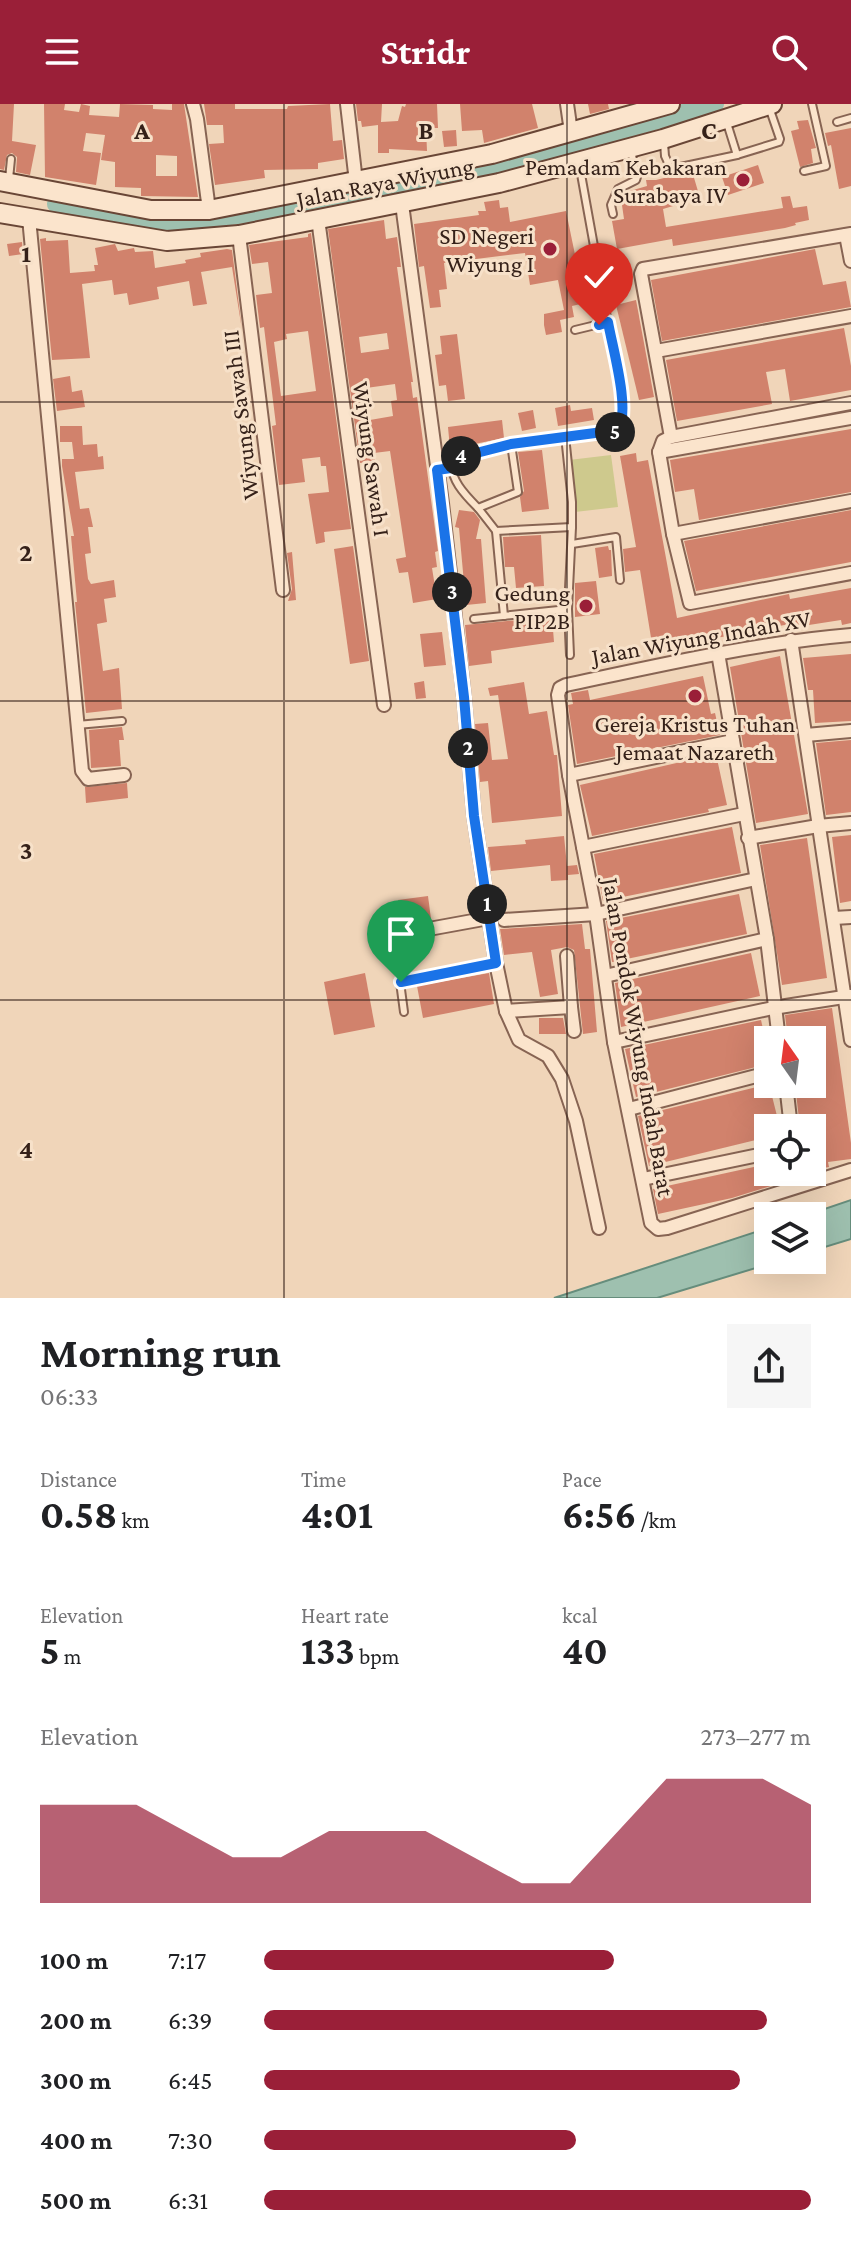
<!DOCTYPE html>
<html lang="en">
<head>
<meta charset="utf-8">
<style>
	body { margin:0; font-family:"Crimson Pro",serif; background:#f6f6f6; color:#202124; height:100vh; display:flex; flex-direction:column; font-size:30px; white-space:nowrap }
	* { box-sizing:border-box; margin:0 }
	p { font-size:26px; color:#757577 }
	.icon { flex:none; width:44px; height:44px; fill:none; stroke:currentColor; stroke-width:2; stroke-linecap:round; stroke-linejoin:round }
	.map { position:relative; height:1194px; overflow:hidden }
	.panel { display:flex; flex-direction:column; background:#fff; flex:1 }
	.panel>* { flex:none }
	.needle { width:52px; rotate:346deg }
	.buttons { position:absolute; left:754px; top:922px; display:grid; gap:16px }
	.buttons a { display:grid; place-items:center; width:72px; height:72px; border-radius:0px; background:#fff; box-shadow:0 8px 32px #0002; font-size:40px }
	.pin { position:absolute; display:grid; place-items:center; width:68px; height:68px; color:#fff; margin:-82px -34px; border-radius:50% 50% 50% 0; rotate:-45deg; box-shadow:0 0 8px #0007 }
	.pin .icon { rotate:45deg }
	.km { position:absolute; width:40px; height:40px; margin:-20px; border-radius:50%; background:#222; color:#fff; font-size:22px; line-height:40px; text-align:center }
	.round { display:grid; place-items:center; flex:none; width:84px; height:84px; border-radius:0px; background:#f6f6f6 }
	.head { display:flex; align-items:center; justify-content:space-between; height:136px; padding:0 40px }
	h1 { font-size:44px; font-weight:700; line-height:60px }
	.stats { display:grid; grid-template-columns:repeat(3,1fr); gap:12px; height:136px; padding:8px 40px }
	.stats div { display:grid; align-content:center }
	.stats b { font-size:40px; font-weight:700 }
	.stats small { font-size:22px; font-weight:400 }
	.stats p { font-size:22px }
	.chart { height:224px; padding:16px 40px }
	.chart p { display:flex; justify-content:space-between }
	.chart svg { width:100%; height:144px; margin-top:8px; fill:#9a1f38; opacity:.7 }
	ul { padding:0 40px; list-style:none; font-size:26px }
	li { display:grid; grid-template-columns:128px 96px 1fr; align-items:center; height:60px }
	li i { height:20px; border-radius:10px; background:#9a1f38 }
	header { display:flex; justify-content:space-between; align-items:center; height:104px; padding:0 40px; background:#9a1f38; color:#fff; font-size:36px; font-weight:700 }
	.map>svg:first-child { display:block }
</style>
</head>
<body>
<header><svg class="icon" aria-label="menu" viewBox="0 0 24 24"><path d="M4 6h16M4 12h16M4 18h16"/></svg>Stridr<svg class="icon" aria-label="search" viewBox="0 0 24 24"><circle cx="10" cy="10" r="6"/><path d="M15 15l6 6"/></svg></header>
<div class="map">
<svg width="851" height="1194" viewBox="0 0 851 1194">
	<rect width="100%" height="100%" fill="#f0d5b9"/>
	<path fill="#cec98d" d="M611,351L618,403L575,408L569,356Z"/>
	<g fill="#9ec0af" stroke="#668d7c" stroke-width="2">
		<path d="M851,1096V1135L812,1147V1112H804Z"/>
		<path d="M768,1124V1156H782L657,1194H554Z"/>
	</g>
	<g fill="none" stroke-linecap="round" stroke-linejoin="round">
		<path stroke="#9ec0af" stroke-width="18" d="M56,100L135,116L189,118L266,107L458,72L715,0"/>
	</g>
	<g fill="#d1826c" fill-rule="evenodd">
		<path d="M0,0H14L12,37L36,41L30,71L16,68L17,53L12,49L7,51L4,66L0,65Z"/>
		<path d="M44,0H65L64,6L79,8L81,0L90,2L89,11L119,13L120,0L153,1V5L172,6V0H184L198,93L141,92V84L115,83V58L101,56L105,31L86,29L83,47L101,49L96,81L45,73ZM156,51L177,52V72H156Z"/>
		<path d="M204,0H235V5H287L288,2L330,0L333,37L342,36L344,55L318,59V65L264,66L265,74L215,81L209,40L224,39L223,21H207Z"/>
		<path d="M356,0H382L381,18L398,17L402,2L405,3L406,0H437L438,24H426L427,47L389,45V49H378V21L362,23L361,17H358Z"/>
		<path d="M460,0H532L538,24L484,39L482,26L462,27Z"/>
		<path d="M588,0H608L609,5L590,10Z"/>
		<path d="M808,16L816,44L811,45L813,59L800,63L791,27L799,25L797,17Z"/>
		<path d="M851,24V82L839,85L831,41L828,42L825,29Z"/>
		<path d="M456,26L457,42L444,43L442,27Z"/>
		<path d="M758,61L764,79L728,91L722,73Z"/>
		<path d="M692,67L700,94L663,105L666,123L783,104L781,93L790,92L793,104L807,102L809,116L795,119L796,121L785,124L673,142L672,135L617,145L612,117L624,115L621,94L623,89L647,82L646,76H656Z"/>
		<path d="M499,96L500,104L508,103L510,118L566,107L585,199L572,202L574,213L560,216L562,228L546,231L544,221V210L564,206L558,176L530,181L525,149L444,159L447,185L439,186L441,203L430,204L424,162L419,163L414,120L479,111L478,107H486L484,98Z"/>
		<path d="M384,116L386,135L397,133L401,163H397L413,278H411L413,294L417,293L438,447L435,448L437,463L432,464L437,495L413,499L408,468L399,469L396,455L406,453L390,347L374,349L375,357L360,359L328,125ZM387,229L389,245L361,249L359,233ZM395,280L397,296L391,297L393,312L370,316L366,284Z"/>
		<path d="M311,129L351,425L324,428L325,438L316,440L308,390L329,388L326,362H321L320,353L302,355L305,378L279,381L272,322L276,321L264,223L260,224L256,191L272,189L268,158L252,160L249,141L308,133V130ZM308,227L316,287L281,292L274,238L287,235L286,230Z"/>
		<path d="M46,134V137L68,136L70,169L95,167L94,161H98L95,144L115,140L118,147L134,144L135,148L153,147L155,164L186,159L185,156L201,153L200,149L227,145L232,146L242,226L232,163L201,168L207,200L193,202L189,177L157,183L159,195L129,201L127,189L114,191L112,176L82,180L90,254L52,256L40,135Z"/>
		<path d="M22,138L23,150L9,152L7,140Z"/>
		<path d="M815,145L823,181L846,177L851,203L662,237L651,176Z"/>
		<path d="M636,196L654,293L639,296L616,201Z"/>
		<path d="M844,224L851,262V286L790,297L785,265L766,268L772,300L677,317L666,256Z"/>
		<path d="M457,230L465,295L448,297L446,281L439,282L435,251L442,250L440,232Z"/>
		<path d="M70,272L72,288L82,286L85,303L57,307L53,275Z"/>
		<path d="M570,301L571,307L592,304L594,316L558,322L555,304Z"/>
		<path d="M533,306L536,324L522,327L518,309Z"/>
		<path d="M502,316L504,334L450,345L448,323Z"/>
		<path d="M60,322H82L83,341L97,340L98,353L103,352L104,365L75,368L80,405L89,404L93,423H88L91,449L85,450L88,475L91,480L114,476L116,493L104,495L107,518L97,520L103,567L119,564L122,605L86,609L75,498H77L71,432H74L62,362V355H74L72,338H60Z"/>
		<path d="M851,325V388L699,416L694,385L675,388L670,356Z"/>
		<path d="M542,346L549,405L522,408L520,393L524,387L518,348Z"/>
		<path d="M636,349L637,358L648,356L677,514L789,490L790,495L851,484V519L842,521L841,516L796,523L795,519L653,546L640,466L625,468L623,445L636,443L620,352Z"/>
		<path d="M459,406L474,408L480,416L476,435H481L486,499L466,501L459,424L455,423Z"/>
		<path d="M851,406V458L696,487L684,437Z"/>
		<path d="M541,431L544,482L516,484L514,463H505L503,433Z"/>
		<path d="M353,442L369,557L350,560L334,445Z"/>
		<path d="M608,442L609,446H611L612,472L599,474L595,444Z"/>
		<path d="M292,448L296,496L288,497L292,485L287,449Z"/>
		<path d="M596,477L600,510L575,513V479Z"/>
		<path d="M552,513L554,538L491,547L492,559L469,562L465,521Z"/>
		<path d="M442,528L446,561L424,563L420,530Z"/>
		<path d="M851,550V617L815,619L813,586H808L803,554Z"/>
		<path d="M780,552L808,710L756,719L730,563Z"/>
		<path d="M703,572L711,610L715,609L720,631L577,660L568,601L573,600L571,589L588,586L590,596Z"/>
		<path d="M424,577L426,594L416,595L414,579Z"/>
		<path d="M524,578L529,610L547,607L554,651H557L562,712L492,719L488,677L480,678L475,620L488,619L492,656L508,655L498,591L490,592L488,584Z"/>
		<path d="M122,623L124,636H119L121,662L91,664L89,626Z"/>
		<path d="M851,636V708L826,711L816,639Z"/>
		<path d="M716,650L727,701L708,705L709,708L592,732L580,681Z"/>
		<path d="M127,679L128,694L86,699L85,683Z"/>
		<path d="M732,723L741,769L603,797L594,750Z"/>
		<path d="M851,731V797L840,799L832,733Z"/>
		<path d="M564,732L567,762L577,761L579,770L568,771V776L551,777L550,761L491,767L488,743L526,740L525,736Z"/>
		<path d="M807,734L827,874L782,881L760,741Z"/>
		<path d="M739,790L747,830L612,858L606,817Z"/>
		<path d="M428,792L431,815L402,820L398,796Z"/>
		<path d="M582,820L585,845H590L597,928L583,930L574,846L567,843L551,846L558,890L540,893L532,848L504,851L500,825Z"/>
		<path d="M751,849L760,892L621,923L615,879Z"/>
		<path d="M365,869L375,923L334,931L324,878Z"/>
		<path d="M489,869L494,900L423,914L417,882Z"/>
		<path d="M832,904L851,1039V1055L828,1058L829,1063L812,1066V1024H800L795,980H812V936H788L785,911Z"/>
		<path d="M539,914H563L566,930H539Z"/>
		<path d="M761,916L768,947V960L636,993L625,945Z"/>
		<path d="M769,980L780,1024H768V1033L649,1062L638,1012Z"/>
		<path d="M768,1060V1068H785L787,1077L732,1094L658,1110L653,1085Z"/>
	</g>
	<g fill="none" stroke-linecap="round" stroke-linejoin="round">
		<defs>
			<g id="lane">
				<path d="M837,18L851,14"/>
				<path d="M664,39L665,52L671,65L737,51L727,19"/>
				<path d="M737,51L779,38L780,35L769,3"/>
				<path d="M804,67L826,62L812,0"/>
				<path d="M9,75L11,55"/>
				<path d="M613,110L611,101L618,85L636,76L637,73L631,47"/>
				<path d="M575,226L608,218"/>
				<path d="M511,340L518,388L478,404C466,392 447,373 453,355C495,335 567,332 614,328C628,320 622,300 620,286L579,59"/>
				<path d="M478,404L496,427L504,512"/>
				<path d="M496,427L572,423V398L565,332"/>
				<path d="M572,440L616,433L620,476"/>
				<path d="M474,515L568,505"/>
				<path d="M570,551L568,505L572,423"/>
				<path d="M77,621L122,617"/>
				<path d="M404,908L400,878L496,859"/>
			</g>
			<g id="street">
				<path d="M193,0L197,15L209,106"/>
				<path d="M347,0L356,78"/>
				<path d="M567,0L571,28"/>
				<path d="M402,100L442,399L464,593L474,712L496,859L506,907L519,936L548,952L562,975L576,1017L599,1124"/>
				<path d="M29,114L82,667L88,675L124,671"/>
				<path d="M318,115L384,601"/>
				<path d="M239,131L283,486"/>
				<path d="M846,131L851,157"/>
				<path d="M656,247L851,212"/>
				<path d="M851,299L671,333L663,337L659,348L673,430L690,499L851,469"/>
				<path d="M671,333L641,170L643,165L851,130"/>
				<path d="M659,348L851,314"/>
				<path d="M673,430L851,397"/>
				<path d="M851,531C755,539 660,561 566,581L560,584L558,591L569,671L596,810L614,938L651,1119L658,1125L667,1124L851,1066"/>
				<path d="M791,536L851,936"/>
				<path d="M718,549L767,835L779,936"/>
				<path d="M806,631L851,627"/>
				<path d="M569,671L733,637"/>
				<path d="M748,734L818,722L851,719"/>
				<path d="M583,743L744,710"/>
				<path d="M834,814L851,813"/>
				<path d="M504,816L596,810L756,775"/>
				<path d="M407,829L489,814"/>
				<path d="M605,872L767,835"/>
				<path d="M571,903L574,927"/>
				<path d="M506,907L571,903L567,852"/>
				<path d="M614,938L773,904L850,892"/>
				<path d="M786,980L791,1024"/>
				<path d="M629,1005L768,969"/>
				<path d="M643,1075L768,1049"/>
			</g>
			<g id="secondary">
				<path d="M0,77L151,106H209L492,50L670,0"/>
				<path d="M0,109L167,137L239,131L499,79L663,35L772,0"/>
			</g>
		</defs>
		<use href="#lane" stroke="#876453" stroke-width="10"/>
		<use href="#street" stroke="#876453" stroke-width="16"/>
		<use href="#secondary" stroke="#694636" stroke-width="22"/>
		<use href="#lane" stroke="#fbe4cc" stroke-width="6"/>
		<use href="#street" stroke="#fbe4cc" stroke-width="12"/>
		<use href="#secondary" stroke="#fbe4cc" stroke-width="18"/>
	</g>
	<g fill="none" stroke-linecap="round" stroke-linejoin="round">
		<defs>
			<path id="route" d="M401,878L496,859L474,712L464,593L437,366L451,364L453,355L511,340L618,326C631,306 612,242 608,218L599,221"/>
		</defs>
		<use href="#route" stroke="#fff" stroke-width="16"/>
		<use href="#route" stroke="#1a73e8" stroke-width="10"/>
	</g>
	<path fill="none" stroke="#352119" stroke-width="2" stroke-opacity="0.55" d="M284,0V1194M567,0V1194M0,298H851M0,597H851M0,896H851"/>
	<g fill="#9a1f38" stroke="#f7e1c9" stroke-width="3">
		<circle cx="743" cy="76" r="8"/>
		<circle cx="550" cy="145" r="8"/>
		<circle cx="586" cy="502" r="8"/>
		<circle cx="695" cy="592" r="8"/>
	</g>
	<g text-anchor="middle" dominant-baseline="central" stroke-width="6" stroke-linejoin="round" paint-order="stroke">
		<g font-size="24" fill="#352119" stroke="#f7e1c9" text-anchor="end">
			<text x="727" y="62">Pemadam Kebakaran<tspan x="727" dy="28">Surabaya IV</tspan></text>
			<text x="534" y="131">SD Negeri<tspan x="534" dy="28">Wiyung I</tspan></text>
			<text x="570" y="488">Gedung<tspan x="570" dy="28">PIP2B</tspan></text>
			<text x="695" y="619" text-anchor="middle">Gereja Kristus Tuhan<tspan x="695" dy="28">Jemaat Nazareth</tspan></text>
		</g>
		<g font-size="24" fill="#352119" stroke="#f7e1c9">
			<text transform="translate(385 78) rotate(-11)">Jalan Raya Wiyung</text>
			<text transform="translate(240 311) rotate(-97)">Wiyung Sawah III</text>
			<text transform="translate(372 355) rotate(82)">Wiyung Sawah I</text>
			<text transform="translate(701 533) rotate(-10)">Jalan Wiyung Indah XV</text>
			<text transform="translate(639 933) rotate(80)">Jalan Pondok Wiyung Indah Barat</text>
		</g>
	</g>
	<g font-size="26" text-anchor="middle" font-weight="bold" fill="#352119" stroke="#f7e1c9" stroke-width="6" stroke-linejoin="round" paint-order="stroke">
		<text x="142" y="35">A</text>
		<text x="426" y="35">B</text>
		<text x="709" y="35">C</text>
		<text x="26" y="158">1</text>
		<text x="26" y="457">2</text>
		<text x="26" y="755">3</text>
		<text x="26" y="1054">4</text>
	</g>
</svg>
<div class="buttons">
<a><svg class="needle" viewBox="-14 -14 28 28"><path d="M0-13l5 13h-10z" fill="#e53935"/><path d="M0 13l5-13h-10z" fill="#757577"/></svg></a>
<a><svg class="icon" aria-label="locate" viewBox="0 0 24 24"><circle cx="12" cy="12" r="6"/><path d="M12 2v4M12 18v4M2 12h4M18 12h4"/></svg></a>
<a><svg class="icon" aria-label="layers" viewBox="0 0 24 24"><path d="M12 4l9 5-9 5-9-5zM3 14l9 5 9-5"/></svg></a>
</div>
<div class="pin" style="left:401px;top:878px;background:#1e9e55"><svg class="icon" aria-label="arrive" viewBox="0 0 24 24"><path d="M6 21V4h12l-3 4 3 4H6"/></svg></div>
<div class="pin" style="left:599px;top:221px;background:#d93025"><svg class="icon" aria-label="check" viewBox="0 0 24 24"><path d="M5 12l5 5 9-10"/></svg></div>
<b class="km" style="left:487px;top:800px">1</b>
<b class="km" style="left:468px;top:644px">2</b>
<b class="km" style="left:452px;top:488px">3</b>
<b class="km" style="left:461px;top:352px">4</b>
<b class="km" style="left:615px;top:328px">5</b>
</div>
<section class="panel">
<div class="head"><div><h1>Morning run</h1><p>06:33</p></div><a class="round"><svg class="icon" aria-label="share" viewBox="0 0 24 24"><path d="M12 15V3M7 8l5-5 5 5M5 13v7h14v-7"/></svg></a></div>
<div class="stats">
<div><p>Distance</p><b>0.58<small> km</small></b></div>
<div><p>Time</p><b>4:01</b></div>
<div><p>Pace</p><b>6:56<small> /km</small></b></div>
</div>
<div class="stats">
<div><p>Elevation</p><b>5<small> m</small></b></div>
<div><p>Heart rate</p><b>133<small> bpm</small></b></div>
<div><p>kcal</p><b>40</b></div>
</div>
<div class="chart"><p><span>Elevation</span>273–277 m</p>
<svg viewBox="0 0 160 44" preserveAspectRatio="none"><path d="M0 44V14L10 14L20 14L30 22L40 30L50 30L60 22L70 22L80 22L90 30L100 38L110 38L120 22L130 6L140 6L150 6L160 14V44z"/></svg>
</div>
<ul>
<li><b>100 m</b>7:17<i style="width:64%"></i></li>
<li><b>200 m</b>6:39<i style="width:92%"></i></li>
<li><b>300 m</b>6:45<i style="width:87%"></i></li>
<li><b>400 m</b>7:30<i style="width:57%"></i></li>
<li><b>500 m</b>6:31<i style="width:100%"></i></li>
</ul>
</section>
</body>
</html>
